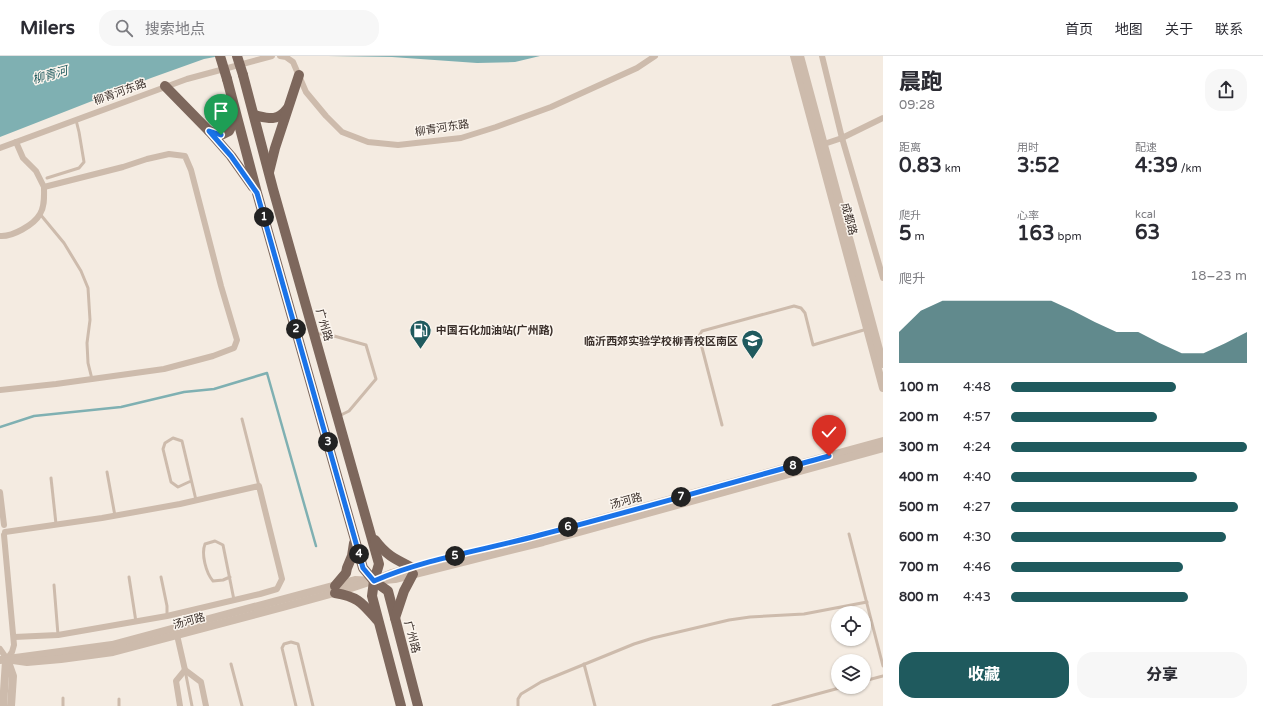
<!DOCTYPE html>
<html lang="zh">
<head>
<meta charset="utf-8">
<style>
	body { margin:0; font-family:"Varela Round","Noto Sans SC",sans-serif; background:#f7f7f7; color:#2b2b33; height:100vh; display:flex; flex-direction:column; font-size:15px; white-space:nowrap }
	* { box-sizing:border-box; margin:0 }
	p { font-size:13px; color:#7c7c81 }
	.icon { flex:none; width:22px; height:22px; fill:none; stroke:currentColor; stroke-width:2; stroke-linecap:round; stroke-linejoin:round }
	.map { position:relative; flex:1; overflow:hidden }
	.drawer { display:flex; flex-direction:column; background:#fff; width:380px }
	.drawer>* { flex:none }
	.controls { position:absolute; left:831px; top:550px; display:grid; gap:8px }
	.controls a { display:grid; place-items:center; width:40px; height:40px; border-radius:50%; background:#fff; box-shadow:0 1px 3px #0004; font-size:20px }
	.pin { position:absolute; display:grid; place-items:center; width:34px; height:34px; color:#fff; margin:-41px -17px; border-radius:50% 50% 50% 0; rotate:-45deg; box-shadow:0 0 4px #0007 }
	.pin .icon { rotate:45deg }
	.km { position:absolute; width:20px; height:20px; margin:-10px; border-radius:50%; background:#222; color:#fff; font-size:11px; line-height:20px; text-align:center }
	.round { display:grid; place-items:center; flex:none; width:42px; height:42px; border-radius:16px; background:#f7f7f7 }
	.head { display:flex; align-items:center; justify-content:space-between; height:68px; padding:0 16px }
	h1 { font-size:22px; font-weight:800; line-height:30px }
	.stats { display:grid; grid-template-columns:repeat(3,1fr); gap:6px; height:68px; padding:4px 16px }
	.stats div { display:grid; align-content:center }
	.stats b { font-size:20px; font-weight:800 }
	.stats small { font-size:11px; font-weight:400 }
	.stats p { font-size:11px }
	.chart { height:112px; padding:8px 16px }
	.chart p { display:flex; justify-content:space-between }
	.chart svg { width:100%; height:72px; margin-top:4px; fill:#1f5a5e; opacity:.7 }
	.button { display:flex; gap:8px; margin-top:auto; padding:8px 16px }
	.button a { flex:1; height:46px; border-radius:16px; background:#1f5a5e; color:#fff; font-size:16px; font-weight:800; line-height:46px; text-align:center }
	.button a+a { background:#f7f7f7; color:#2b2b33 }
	ul { padding:0 16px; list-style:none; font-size:13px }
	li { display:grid; grid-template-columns:64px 48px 1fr; align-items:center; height:30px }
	li i { height:10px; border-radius:5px; background:#1f5a5e }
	header { display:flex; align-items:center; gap:24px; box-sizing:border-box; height:56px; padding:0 20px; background:#fff; border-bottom:1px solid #e1e1e2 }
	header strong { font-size:19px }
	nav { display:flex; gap:22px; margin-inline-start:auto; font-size:14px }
	.search { width:280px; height:36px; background:#f7f7f7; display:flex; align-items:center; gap:10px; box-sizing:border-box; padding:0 14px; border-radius:16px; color:#7c7c81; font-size:15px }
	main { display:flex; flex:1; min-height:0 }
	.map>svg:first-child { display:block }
</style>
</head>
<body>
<header>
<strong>Milers</strong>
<div class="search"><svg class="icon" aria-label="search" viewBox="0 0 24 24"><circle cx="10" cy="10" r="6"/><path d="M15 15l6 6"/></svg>搜索地点</div>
<nav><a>首页</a><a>地图</a><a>关于</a><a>联系</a></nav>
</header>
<main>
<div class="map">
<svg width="883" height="650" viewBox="0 0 883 650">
	<rect width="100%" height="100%" fill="#f4ebe1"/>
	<g fill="#7fb0b2">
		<path d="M0,0H220L204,3L151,22L0,81Z"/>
		<path d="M328,0H540L515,6L477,7L392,1Z"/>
	</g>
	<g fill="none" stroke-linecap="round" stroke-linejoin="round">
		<path stroke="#7fb0b2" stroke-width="2.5" d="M0,371L34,360L121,351L184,336L214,333L267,317L316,490"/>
		<g stroke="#cdbbac" stroke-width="3">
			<path d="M47,122L79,112L84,106L79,76L76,64"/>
			<path d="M40,158L64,187L81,215L88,232L90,264L87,287L88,307L92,323"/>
			<path d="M317,278H327L366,289L376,323L349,355L339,360"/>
			<path d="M242,363L259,430"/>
			<path d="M722,369L699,280L702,275L794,250L801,252L805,257L813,289L867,273"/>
			<path d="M107,416L115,460"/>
			<path d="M51,422L56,468"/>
			<path d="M191,425L178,431L171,426L163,393L165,387L173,382L182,385L196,444"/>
			<path d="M849,478L883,610"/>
			<path d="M129,521L136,566"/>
			<path d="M161,521L167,550V560"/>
			<path d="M230,521L223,524L213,525C206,517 201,498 205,488L215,485L223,489L234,544"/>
			<path d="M54,529L58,579"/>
			<path d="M231,608L242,650"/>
			<path d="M584,608L595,650"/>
			<path d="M185,614L192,650"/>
			<path d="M864,625L883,620"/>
			<path d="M119,643V650"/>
			<path d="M63,650V642"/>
			<path d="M296,650L282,592L284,588L291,586L298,588L313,650"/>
			<path d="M518,650V643L521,638L541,626L634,588L653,582L729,564L750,561L804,558L867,546"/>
			<path d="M773,650L843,631"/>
		</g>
		<g stroke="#cdbbac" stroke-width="6">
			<path d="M280,0L286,1L293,6L306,36L326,60L342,76L368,86L398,89L461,82L496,71L551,51L637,12L655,0"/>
			<path d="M822,0L842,82L883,222"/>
			<path d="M821,89L842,82L883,62"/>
			<path d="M0,92L187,23L272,0"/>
			<path d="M0,180C12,181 34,169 40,158C45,150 44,140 44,131"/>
			<path d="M0,334L56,328L164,313L213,300L234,292L237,284L221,230L191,114L185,100L169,98L147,103L123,111L44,131L36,115L23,102L16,86"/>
			<path d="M0,436L4,469"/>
			<path d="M5,476L102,462L180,448L259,430L282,523L277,533L260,538L167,560L58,579L14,581"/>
			<path d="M177,579L185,614"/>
			<path d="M0,593L7,603L12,596L14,589L4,479"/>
			<path d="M180,650L176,625L185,614L201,626L206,650"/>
		</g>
		<g stroke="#cdbbac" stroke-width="8">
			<path d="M794,0L883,332"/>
			<path d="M800,0L883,308"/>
			<path d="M382,521L392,517L426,507L541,479L883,385"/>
			<path d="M7,603L13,620L11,650"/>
			<path d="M0,604L112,589L355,524L374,525L395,523L543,486L883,392"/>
			<path d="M13,604L27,606L61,603L113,596L283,551L345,534L369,526"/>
			<path d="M3,650L6,605"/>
		</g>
		<g stroke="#7d675c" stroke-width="10">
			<path d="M243,19L273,133L379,508L374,525L372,540L401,650"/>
			<path d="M227,23L257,137L363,512L374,525L388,535L418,650"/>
			<path d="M165,30L209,75L231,100L253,131"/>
			<path d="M254,59C268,62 277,66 287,53"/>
			<path d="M209,75L221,79L229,75L233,67L234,55"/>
			<path d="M269,116L275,92L299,19"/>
			<path d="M375,484C386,499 395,503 411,511"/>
			<path d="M335,530L346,517L347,512L352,500L354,487"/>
			<path d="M335,537C359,541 362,547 377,564"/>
			<path d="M395,562L404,535L413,518"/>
		</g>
		<g stroke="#7d675c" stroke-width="10">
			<path d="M220,0L227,23"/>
			<path d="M237,0L243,19"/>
		</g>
	</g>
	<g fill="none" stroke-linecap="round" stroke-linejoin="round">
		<defs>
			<path id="route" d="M221,79L209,75L231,100L257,137L363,512L374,525C427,502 485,494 540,479C637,454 733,426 829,400"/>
		</defs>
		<use href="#route" stroke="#fff" stroke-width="8"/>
		<use href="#route" stroke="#1a73e8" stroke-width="5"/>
	</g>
	<defs>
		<symbol id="fuel-pin" viewBox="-11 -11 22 30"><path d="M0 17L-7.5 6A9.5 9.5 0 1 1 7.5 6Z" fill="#1f5a5e" stroke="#fbf5ee"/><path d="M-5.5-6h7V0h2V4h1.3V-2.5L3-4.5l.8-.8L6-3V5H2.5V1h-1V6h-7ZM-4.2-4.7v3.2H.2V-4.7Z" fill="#fff"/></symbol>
		<symbol id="school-pin" viewBox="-11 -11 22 30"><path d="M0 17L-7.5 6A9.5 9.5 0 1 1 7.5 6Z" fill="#1f5a5e" stroke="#fbf5ee"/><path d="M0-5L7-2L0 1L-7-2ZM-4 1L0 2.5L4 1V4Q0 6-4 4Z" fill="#fff"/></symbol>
	</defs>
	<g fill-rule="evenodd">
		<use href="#fuel-pin" x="408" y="262" width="25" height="34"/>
		<use href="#school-pin" x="740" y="272" width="25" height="34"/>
	</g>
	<g text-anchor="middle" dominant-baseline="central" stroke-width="3" stroke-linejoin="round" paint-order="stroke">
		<g font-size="11" fill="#3b302b" stroke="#fbf5ee">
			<text transform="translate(120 36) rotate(-20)">柳青河东路</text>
			<text transform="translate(442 72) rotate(-9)">柳青河东路</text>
			<text transform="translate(849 163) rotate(75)">成都路</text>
			<text transform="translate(324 269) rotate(74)">广州路</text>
			<text transform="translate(626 445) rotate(-15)">汤河路</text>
			<text transform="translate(189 565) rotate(-15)">汤河路</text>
			<text transform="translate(412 581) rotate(75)">广州路</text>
		</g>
		<g font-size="11" font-weight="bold" fill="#3b302b" stroke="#fbf5ee" text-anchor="start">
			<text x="436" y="274">中国石化加油站(广州路)</text>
			<text x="738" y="285" text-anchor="end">临沂西郊实验学校柳青校区南区</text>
		</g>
		<g font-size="12" font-style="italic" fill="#1f5a5e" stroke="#fbf5ee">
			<text transform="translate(50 19) rotate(-15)">柳青河</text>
		</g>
	</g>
</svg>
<div class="controls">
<a><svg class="icon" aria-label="locate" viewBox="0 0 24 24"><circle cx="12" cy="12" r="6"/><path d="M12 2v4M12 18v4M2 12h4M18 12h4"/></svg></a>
<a><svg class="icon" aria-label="layers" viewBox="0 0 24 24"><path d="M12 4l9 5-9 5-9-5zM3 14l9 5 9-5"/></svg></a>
</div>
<div class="pin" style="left:221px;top:79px;background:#1e9e55"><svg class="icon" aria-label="arrive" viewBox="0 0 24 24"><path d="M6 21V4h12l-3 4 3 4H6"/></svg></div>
<div class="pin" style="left:829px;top:400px;background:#d93025"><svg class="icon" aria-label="check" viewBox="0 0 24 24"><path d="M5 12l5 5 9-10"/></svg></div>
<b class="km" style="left:264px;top:161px">1</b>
<b class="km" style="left:296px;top:273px">2</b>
<b class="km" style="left:328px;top:386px">3</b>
<b class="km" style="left:359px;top:498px">4</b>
<b class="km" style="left:455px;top:500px">5</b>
<b class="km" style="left:568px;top:471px">6</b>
<b class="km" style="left:681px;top:441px">7</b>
<b class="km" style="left:793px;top:410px">8</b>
</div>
<section class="drawer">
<div class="head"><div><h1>晨跑</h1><p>09:28</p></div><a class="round"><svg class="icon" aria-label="share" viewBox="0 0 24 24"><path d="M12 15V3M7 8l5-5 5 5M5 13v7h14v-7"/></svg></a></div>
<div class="stats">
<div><p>距离</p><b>0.83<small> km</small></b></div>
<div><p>用时</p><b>3:52</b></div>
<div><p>配速</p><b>4:39<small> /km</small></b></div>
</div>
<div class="stats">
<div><p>爬升</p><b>5<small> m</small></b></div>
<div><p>心率</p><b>163<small> bpm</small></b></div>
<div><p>kcal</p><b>63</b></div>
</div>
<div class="chart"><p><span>爬升</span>18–23 m</p>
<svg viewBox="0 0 160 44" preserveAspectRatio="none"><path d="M0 44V25L10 12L20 6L30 6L40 6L50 6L60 6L70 6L80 12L90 19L100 25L110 25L120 32L130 38L140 38L150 32L160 25V44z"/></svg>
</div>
<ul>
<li><b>100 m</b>4:48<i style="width:70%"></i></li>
<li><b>200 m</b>4:57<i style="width:62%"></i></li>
<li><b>300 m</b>4:24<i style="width:100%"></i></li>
<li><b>400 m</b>4:40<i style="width:79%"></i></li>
<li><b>500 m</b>4:27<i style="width:96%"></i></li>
<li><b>600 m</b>4:30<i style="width:91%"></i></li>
<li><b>700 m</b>4:46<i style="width:73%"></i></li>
<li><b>800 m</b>4:43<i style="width:75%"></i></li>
</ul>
<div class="button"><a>收藏</a><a>分享</a></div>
</section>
</main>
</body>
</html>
